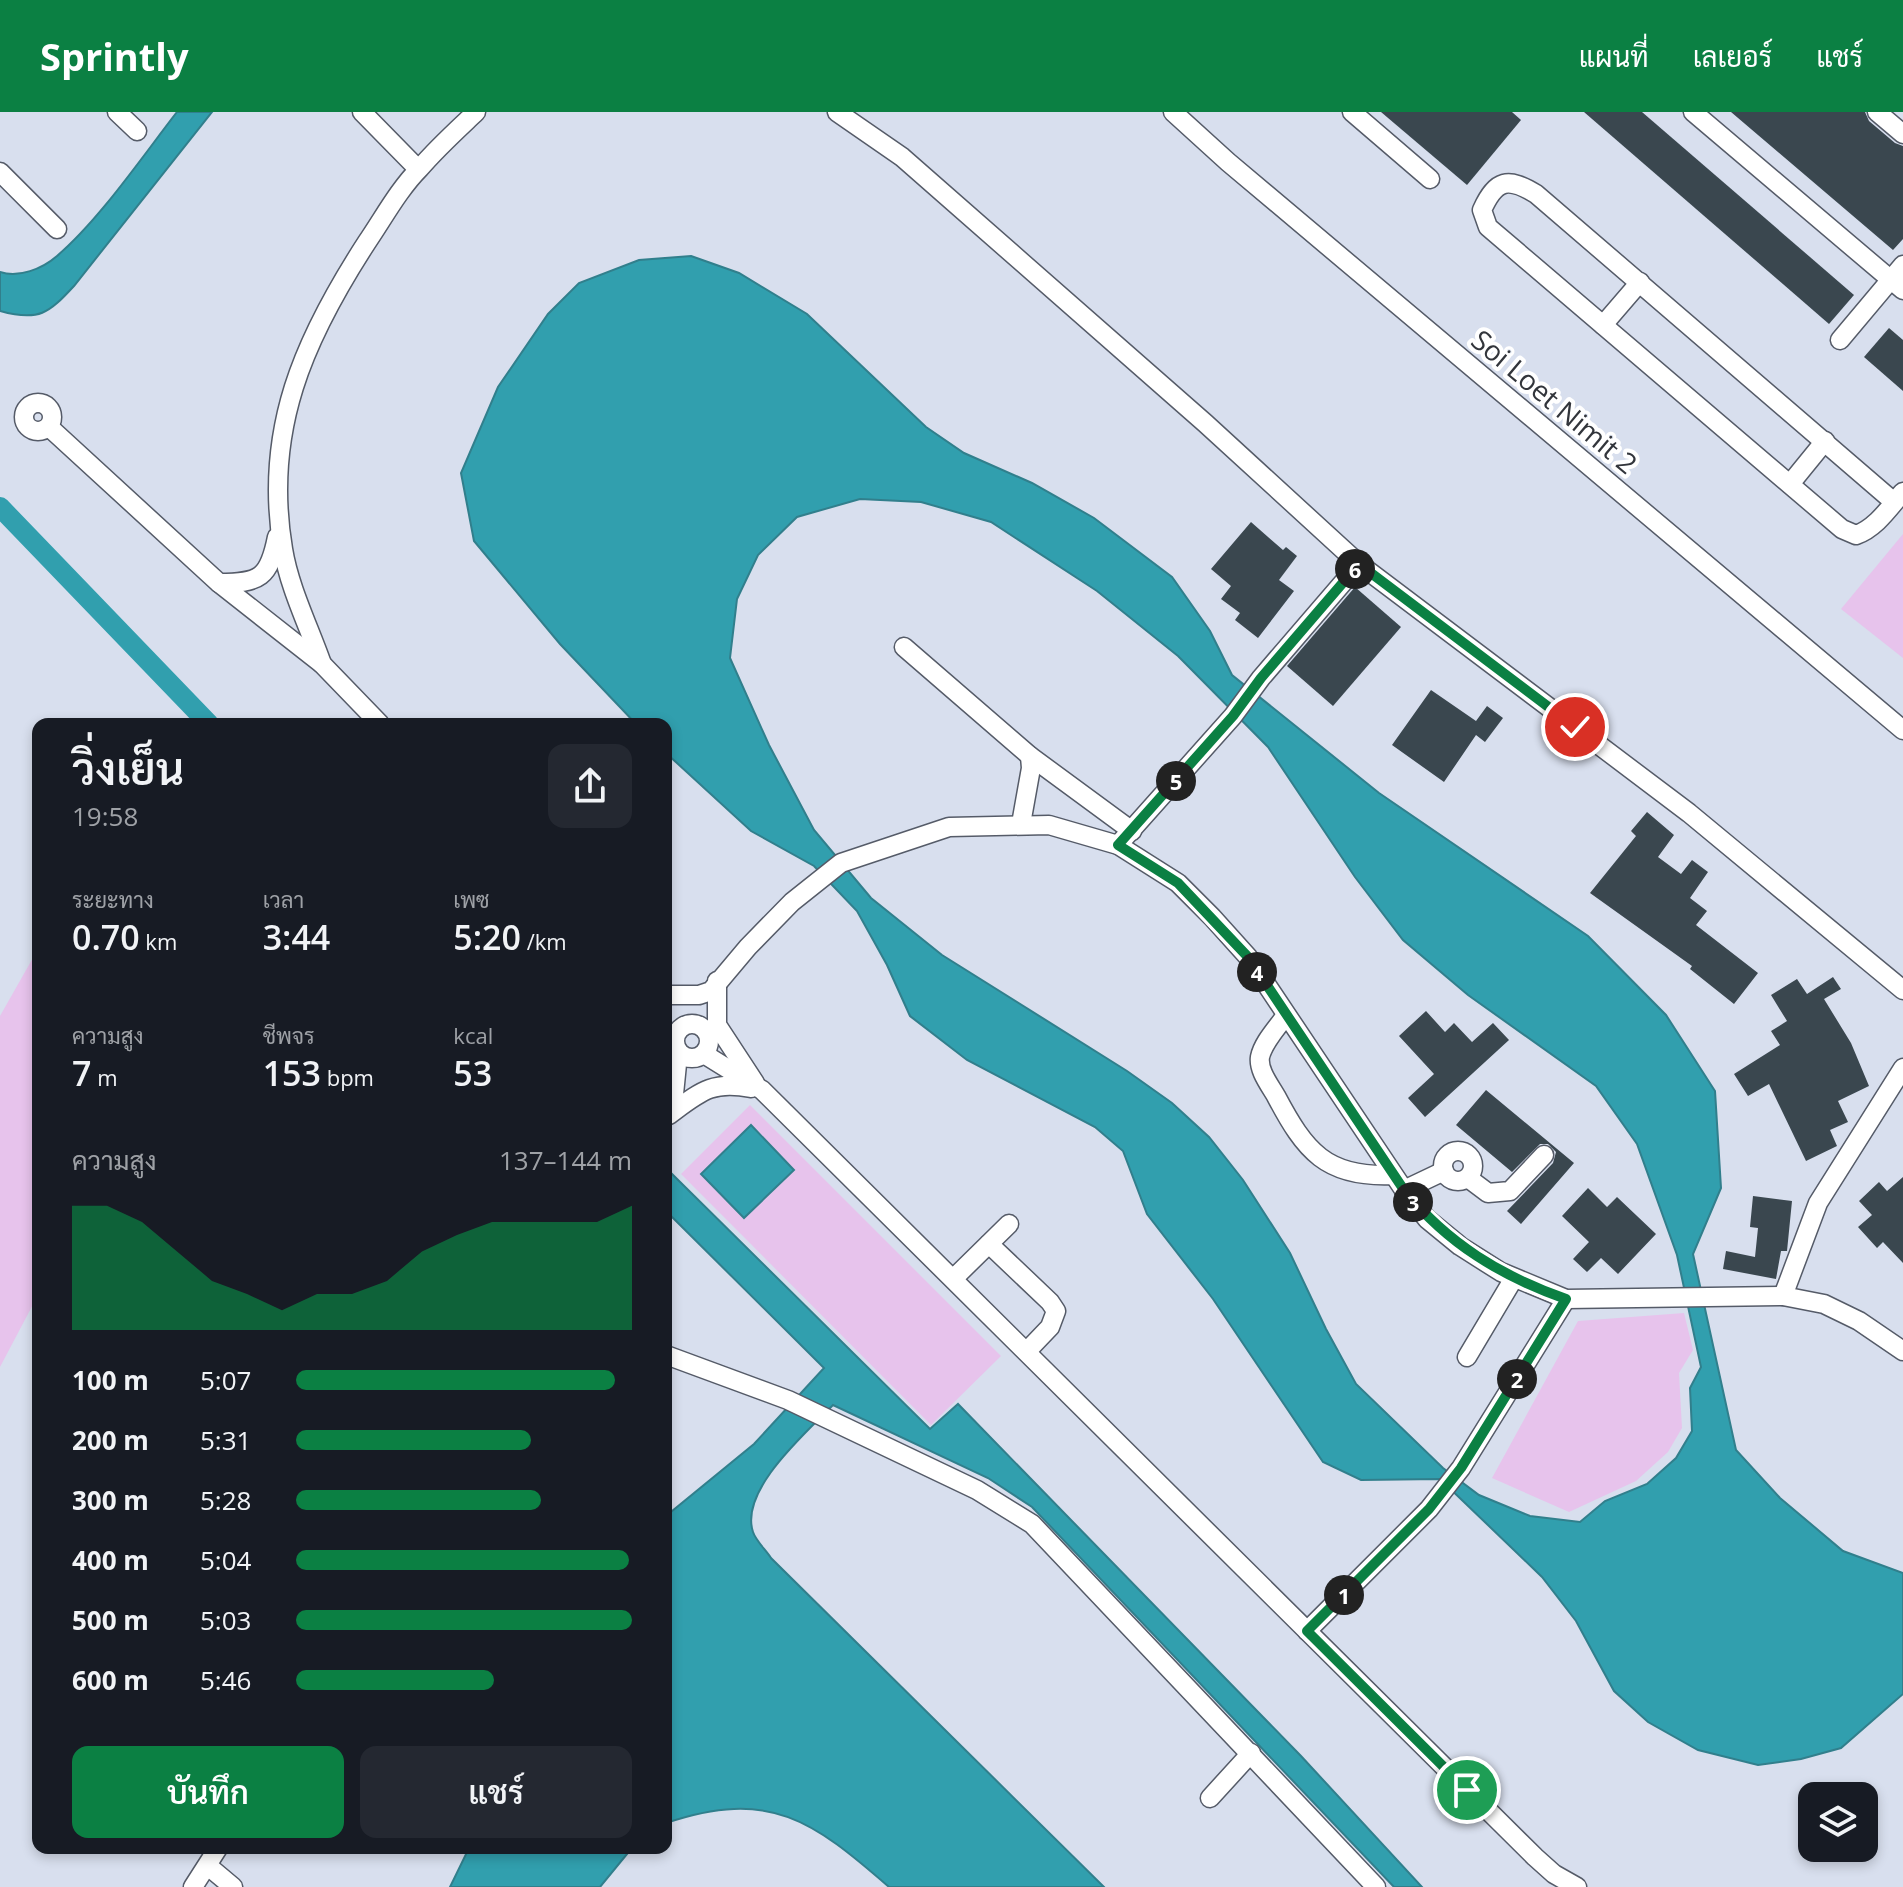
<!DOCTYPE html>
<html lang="th">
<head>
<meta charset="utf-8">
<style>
	body { margin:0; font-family:"Open Sans",Sarabun,sans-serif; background:#242831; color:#f1f3f6; height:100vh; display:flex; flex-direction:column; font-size:30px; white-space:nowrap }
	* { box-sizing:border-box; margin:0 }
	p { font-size:26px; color:#9ea1a6 }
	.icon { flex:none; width:44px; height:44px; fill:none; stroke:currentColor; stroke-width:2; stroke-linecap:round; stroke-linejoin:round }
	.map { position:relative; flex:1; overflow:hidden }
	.drawer { position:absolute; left:32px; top:606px; width:640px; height:1136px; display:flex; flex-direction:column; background:#171b24; border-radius:16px; box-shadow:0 4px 12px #0003 }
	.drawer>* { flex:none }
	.controls { position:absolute; left:1798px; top:1670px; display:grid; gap:16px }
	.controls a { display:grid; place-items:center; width:80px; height:80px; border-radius:16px; background:#171b24; box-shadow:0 4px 12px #0003; font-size:40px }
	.pin { position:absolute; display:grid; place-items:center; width:68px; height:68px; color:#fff; margin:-34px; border:4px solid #fff; border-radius:50%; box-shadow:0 2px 8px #0007 }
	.km { position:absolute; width:40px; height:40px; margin:-20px; border-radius:50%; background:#222; color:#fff; font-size:22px; line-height:40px; text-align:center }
	.round { display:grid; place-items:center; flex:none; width:84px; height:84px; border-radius:16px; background:#242831 }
	.overview { display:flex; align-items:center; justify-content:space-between; height:136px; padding:0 40px }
	h1 { font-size:44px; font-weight:600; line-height:60px }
	.figures { display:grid; grid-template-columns:repeat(3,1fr); gap:12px; height:136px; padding:8px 40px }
	.figures div { display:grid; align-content:center }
	.figures b { font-size:34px; font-weight:600 }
	.figures small { font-size:22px; font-weight:400 }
	.figures p { font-size:22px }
	.chart { height:224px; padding:16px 40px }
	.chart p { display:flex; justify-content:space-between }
	.chart svg { width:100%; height:144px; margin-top:8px; fill:#0b8043; opacity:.7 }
	.primary-button { display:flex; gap:16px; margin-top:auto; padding:16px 40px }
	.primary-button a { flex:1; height:92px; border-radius:16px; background:#0b8043; color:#fff; font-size:32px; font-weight:600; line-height:92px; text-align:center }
	.primary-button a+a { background:#242831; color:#f1f3f6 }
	ul { padding:0 40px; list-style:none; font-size:26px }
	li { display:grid; grid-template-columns:128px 96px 1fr; align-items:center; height:60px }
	li i { height:20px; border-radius:10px; background:#0b8043 }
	header { display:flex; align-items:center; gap:48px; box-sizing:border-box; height:112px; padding:0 40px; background:#0b8043; color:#fff }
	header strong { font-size:38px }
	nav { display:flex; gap:44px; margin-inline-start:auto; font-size:28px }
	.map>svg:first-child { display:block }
</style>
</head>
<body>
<header>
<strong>Sprintly</strong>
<nav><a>แผนที่</a><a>เลเยอร์</a><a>แชร์</a></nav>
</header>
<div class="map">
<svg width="1903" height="1775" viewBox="0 0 1903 1775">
	<rect width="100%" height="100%" fill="#d8dfee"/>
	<g fill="#e7c3ec">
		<path d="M1903,422V546L1841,497Z"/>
		<path d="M38,837V1183L0,1255V904Z"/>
		<path d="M750,993L1001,1244L931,1313L681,1062Z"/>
		<path d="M1684,1201L1693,1238L1679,1261L1682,1316L1668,1340L1636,1369L1569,1400L1492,1366L1578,1209Z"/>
	</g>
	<g fill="#319fae" stroke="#317f8c" stroke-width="2" fill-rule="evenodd">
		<path d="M177,0H212L74,174C49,201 39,210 0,199V160C19,166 42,157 57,144C100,107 142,45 177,0Z"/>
		<path d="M691,144L739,161L807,202L926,315L964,341L1032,371L1094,406L1172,465L1210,519L1232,563L1379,681L1588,824L1666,903L1715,979L1721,1076L1693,1142L1736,1338L1780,1386L1843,1439L1903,1461V1582L1841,1636L1801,1647L1758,1653L1698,1638L1648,1610L1614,1579L1576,1509L1542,1465L1440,1367L1361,1368L1323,1350L1213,1187L1147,1102L1123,1039L1095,1015L967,948L910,904L887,853L857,799L814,754L751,719L666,641V612H636L560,532L474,429L461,361L498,275L548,202L579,171L639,148ZM860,387L921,390L991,410L1097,479L1178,544L1268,635L1355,765L1403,828L1468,883L1596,974L1637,1032L1677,1143L1701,1255L1690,1276L1692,1319L1676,1346L1647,1372L1605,1389L1580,1410L1530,1404L1479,1383L1443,1356L1356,1272L1326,1217L1290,1141L1243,1068L1209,1025L1172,991L1127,959L942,843L871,786L814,718L769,633L730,546L737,487L758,443L797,405Z"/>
		<path d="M751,1013L794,1058L744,1106L701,1062Z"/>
		<path d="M667,1057L930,1317L958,1292L1301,1644L1422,1775H1394L1032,1395L988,1366L833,1293C807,1320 739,1378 753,1420C756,1429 766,1438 771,1446L1104,1775H889C813,1709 770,1676 666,1711V1404L754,1332L824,1256L666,1099Z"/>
		<path d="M469,1736H632L600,1775H450Z"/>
	</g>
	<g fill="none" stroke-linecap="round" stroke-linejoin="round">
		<path stroke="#319fae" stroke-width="20" d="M0,395L209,612"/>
	</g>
	<g fill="#3a474f">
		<path d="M1381,0H1512L1521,8L1467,73Z"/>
		<path d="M1584,0H1642L1854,183L1829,212Z"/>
		<path d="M1731,0H1865L1869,9L1895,31L1903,34V127L1893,138Z"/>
		<path d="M1889,216L1903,228V279L1864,245Z"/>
		<path d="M1251,410L1283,438L1286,435L1297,444L1279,468L1294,479L1258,526L1235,508L1240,501L1221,487L1231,474L1211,457Z"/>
		<path d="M1355,475L1401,515L1333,594L1287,554Z"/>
		<path d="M1431,578L1476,609L1487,594L1503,606L1485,630L1476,623L1444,670L1392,633Z"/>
		<path d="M1647,700L1674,723L1658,745L1681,762L1692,748L1708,760L1690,786L1707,799L1696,813L1758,861L1734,892L1690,857L1692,854L1590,781L1636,724L1631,719Z"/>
		<path d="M1833,865L1841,877L1824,887L1851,931L1869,974L1838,989L1848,1010L1830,1018L1837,1034L1806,1049L1769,972L1748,984L1734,962L1780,933L1771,919L1787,909L1771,883L1797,867L1807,882Z"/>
		<path d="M1426,899L1445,920L1454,911L1472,930L1493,911L1509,928L1425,1005L1408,986L1434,962L1399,924Z"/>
		<path d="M1486,978L1574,1051L1521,1112L1507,1099L1553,1051L1556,1040L1548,1032H1540L1512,1060L1456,1013Z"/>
		<path d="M1903,1065V1151L1883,1130L1877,1136L1858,1115L1872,1103L1859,1089L1879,1070L1887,1079Z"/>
		<path d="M1588,1076L1607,1095L1617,1085L1656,1122L1618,1162L1601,1146L1587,1160L1573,1147L1589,1130L1562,1104Z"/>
		<path d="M1753,1084L1792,1089L1787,1139H1781L1776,1167L1723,1157L1726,1139L1755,1145L1758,1116L1750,1115Z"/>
	</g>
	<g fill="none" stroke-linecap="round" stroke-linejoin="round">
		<defs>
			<g id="minor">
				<path d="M117,0L137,19"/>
				<path d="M362,0L418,57"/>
				<path d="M837,0L902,45L1205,311L1359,452L1689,701L1903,878"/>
				<path d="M1173,0L1228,50L1903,618"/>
				<path d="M1352,0L1430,67"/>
				<path d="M1693,0L1903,178"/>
				<path d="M1877,0L1903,22"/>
				<path d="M0,60L57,117"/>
				<path d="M1603,213L1640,170"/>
				<path d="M1840,228L1903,153"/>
				<circle cx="38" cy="305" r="14"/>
				<path d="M49,315L219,471C260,471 269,466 277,425"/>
				<path d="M1790,372L1825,329"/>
				<path d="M1894,390L1536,82C1508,65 1496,67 1482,98L1488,115L1842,417L1856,423C1876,416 1889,396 1903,380"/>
				<path d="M219,471L322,552L380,612"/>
				<path d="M904,535L1030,644L1132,719"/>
				<path d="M322,552C309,515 289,475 283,437C263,318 304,227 367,130C384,105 399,77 420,56C437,36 457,18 476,0"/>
				<path d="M1021,712L1031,656L1030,644"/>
				<path d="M1118,733L1233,604L1261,566L1359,452"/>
				<path d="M717,869V913L755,971"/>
				<path d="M666,883H699L711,879L748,835L792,790L841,751L949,715L1049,713L1118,733L1178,771L1212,805L1248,845L1404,1078L1427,1107L1460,1134L1501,1160L1566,1187L1783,1184L1824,1192L1859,1209L1903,1239"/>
				<path d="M1286,903C1278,915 1263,930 1260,945C1258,958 1269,972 1276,984C1305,1039 1326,1066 1393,1063"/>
				<circle cx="692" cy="929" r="17"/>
				<path d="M669,933L677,952L673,992"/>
				<path d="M704,942L762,978L1535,1745L1554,1762L1577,1775"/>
				<path d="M669,1003C700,980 712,968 751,976"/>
				<circle cx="1458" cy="1054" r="15"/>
				<path d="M1468,1066L1488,1081L1510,1079L1544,1043"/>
				<path d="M1404,1078L1444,1059"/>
				<path d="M989,1132L1050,1190L1056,1199L1050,1215L1028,1238"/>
				<path d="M954,1166L1009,1112"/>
				<path d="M1783,1184L1818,1091L1903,956"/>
				<path d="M666,1243L788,1288L977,1378L1032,1412L1376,1775"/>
				<path d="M1467,1245L1514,1166"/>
				<path d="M1307,1519L1429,1397L1461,1356L1566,1187"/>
				<path d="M1210,1686L1251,1641"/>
				<path d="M208,1754L233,1775"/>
				<path d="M193,1775L218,1736"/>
			</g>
		</defs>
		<use href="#minor" stroke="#555b68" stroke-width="21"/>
		<use href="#minor" stroke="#fff" stroke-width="18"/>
	</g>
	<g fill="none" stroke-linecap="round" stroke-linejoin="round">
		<defs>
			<path id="route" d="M1467,1678L1307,1519L1429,1397L1461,1356L1566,1187C1501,1164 1448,1132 1404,1078L1248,845L1178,771L1118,733L1233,604L1261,566L1359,452L1575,615"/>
		</defs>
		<use href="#route" stroke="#fff" stroke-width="16"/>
		<use href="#route" stroke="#0b8043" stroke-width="10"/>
	</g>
	<g text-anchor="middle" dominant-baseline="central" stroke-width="8" stroke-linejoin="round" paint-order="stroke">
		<g font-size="28" fill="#32353b" stroke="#fff">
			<text transform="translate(1555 289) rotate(40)">Soi Loet Nimit 2</text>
		</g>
	</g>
</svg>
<div class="controls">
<a><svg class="icon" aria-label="layers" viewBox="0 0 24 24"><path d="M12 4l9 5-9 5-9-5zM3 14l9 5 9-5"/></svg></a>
</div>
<div class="pin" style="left:1467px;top:1678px;background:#1e9e55"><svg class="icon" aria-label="arrive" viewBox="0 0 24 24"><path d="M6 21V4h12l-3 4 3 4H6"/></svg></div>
<div class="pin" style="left:1575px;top:615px;background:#d93025"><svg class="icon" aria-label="check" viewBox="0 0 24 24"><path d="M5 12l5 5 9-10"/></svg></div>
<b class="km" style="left:1344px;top:1483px">1</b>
<b class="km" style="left:1517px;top:1267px">2</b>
<b class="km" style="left:1413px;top:1090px">3</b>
<b class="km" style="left:1257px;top:860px">4</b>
<b class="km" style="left:1176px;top:669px">5</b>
<b class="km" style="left:1355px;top:457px">6</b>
<section class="drawer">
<div class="overview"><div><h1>วิ่งเย็น</h1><p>19:58</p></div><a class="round"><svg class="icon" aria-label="share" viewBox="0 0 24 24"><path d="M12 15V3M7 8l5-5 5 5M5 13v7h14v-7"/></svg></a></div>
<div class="figures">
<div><p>ระยะทาง</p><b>0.70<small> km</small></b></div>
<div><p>เวลา</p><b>3:44</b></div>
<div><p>เพซ</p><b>5:20<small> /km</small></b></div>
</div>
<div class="figures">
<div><p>ความสูง</p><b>7<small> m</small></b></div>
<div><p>ชีพจร</p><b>153<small> bpm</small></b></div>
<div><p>kcal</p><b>53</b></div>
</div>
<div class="chart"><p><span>ความสูง</span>137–144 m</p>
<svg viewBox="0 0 160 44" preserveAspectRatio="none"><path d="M0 44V6L10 6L20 11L30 20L40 29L50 33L60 38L70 33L80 33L90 29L100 20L110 15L120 11L130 11L140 11L150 11L160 6V44z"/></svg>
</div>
<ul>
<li><b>100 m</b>5:07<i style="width:95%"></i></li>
<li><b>200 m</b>5:31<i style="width:70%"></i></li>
<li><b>300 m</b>5:28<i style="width:73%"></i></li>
<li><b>400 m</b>5:04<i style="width:99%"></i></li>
<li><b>500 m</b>5:03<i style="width:100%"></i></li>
<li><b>600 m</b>5:46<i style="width:59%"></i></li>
</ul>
<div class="primary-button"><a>บันทึก</a><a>แชร์</a></div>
</section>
</div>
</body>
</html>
